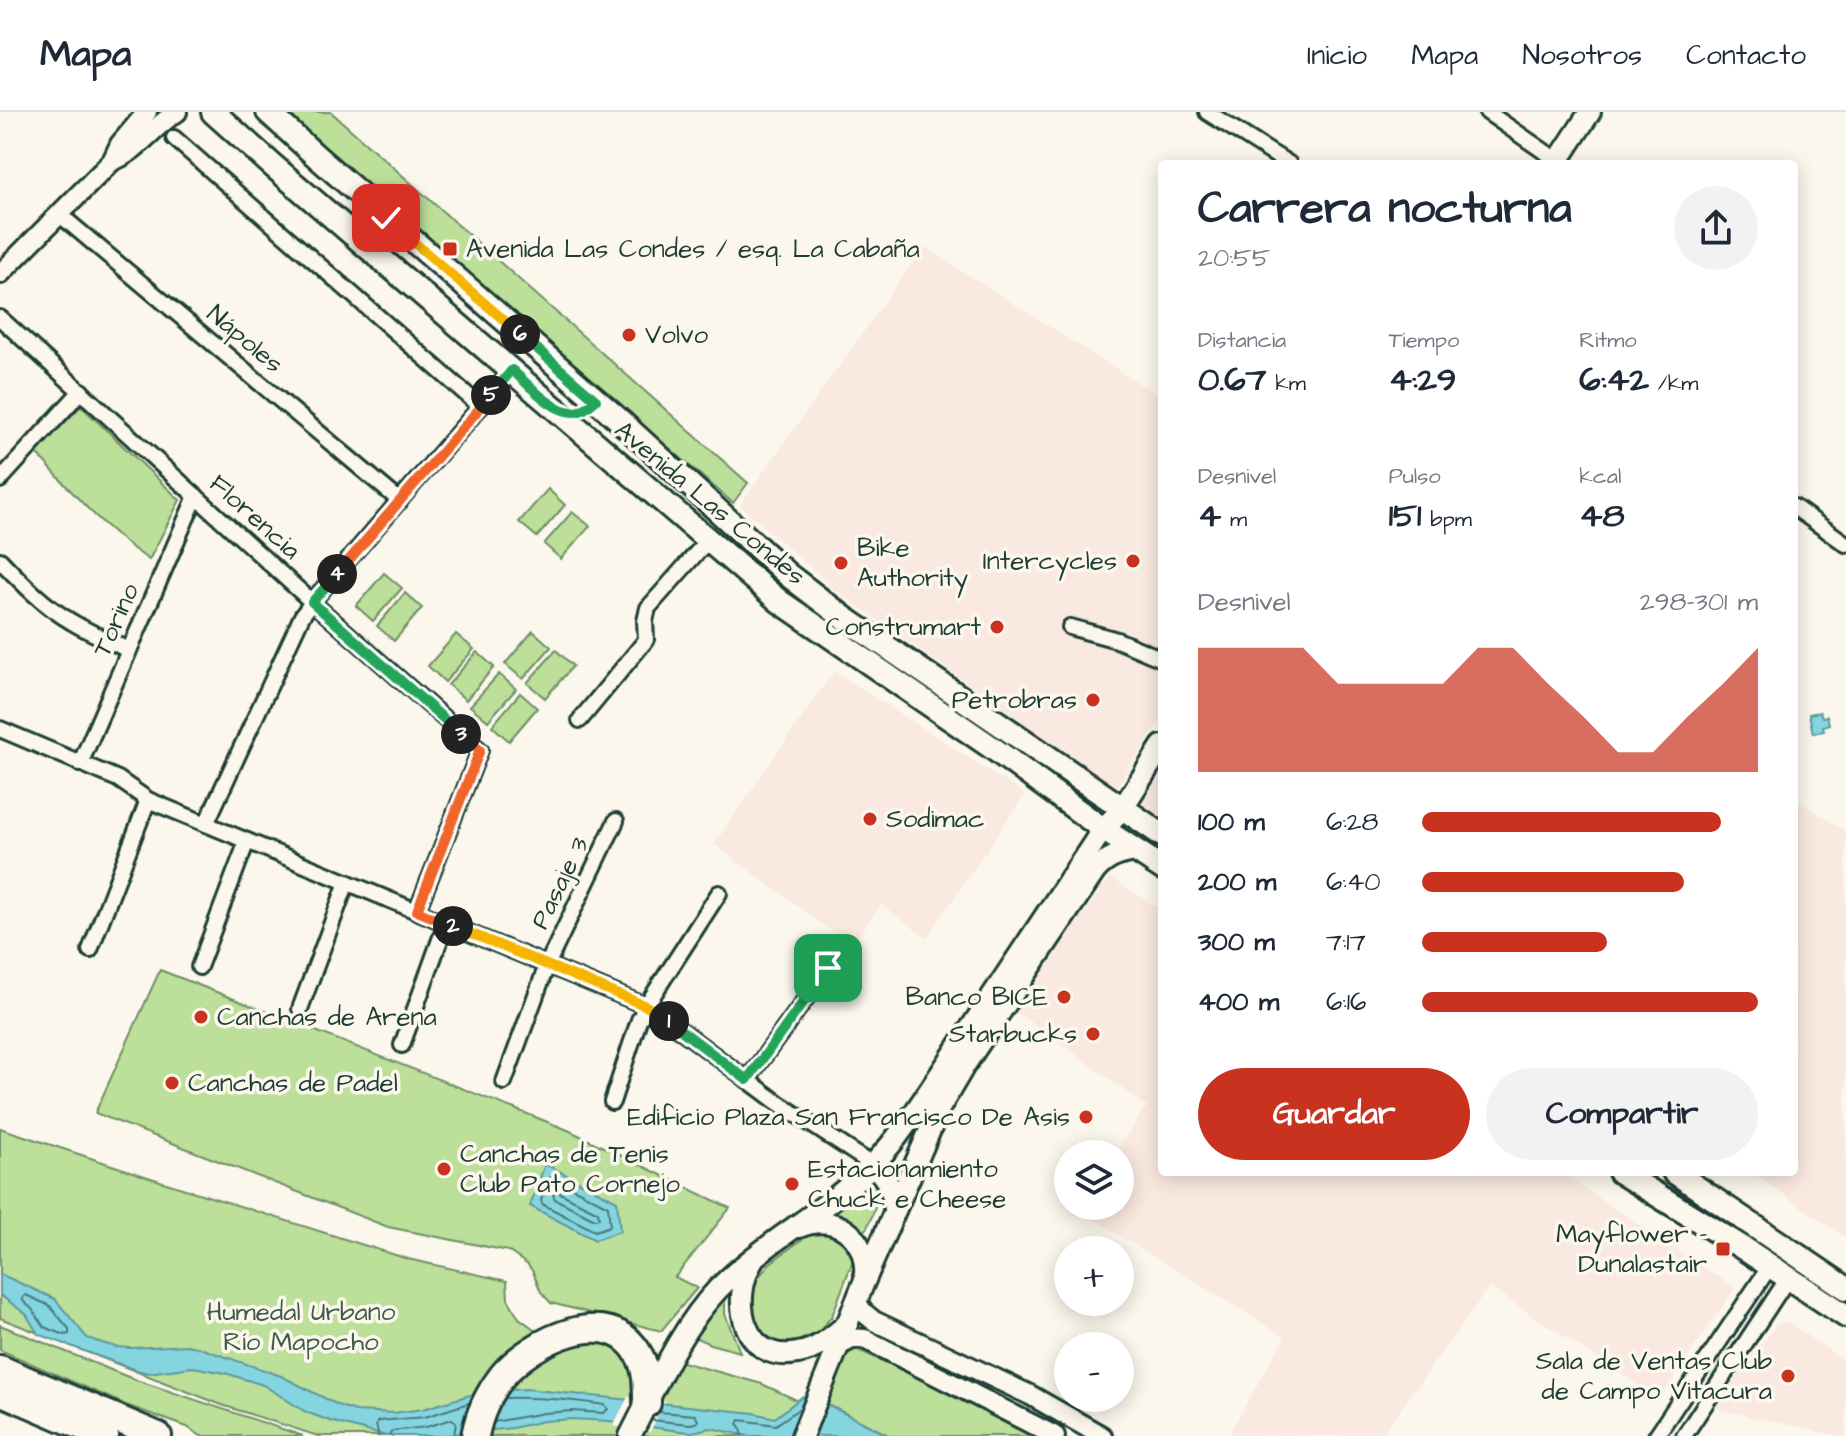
<!DOCTYPE html>
<html lang="es">
<head>
<meta charset="utf-8">
<style>
	body { margin:0; font-family:"Architects Daughter",sans-serif; background:#f2f2f3; color:#1f2937; height:100vh; display:flex; flex-direction:column; font-size:30px; white-space:nowrap }
	* { box-sizing:border-box; margin:0 }
	p { font-size:26px; color:#747a83 }
	.icon { flex:none; width:44px; height:44px; fill:none; stroke:currentColor; stroke-width:2; stroke-linecap:round; stroke-linejoin:round }
	.map { position:relative; flex:1; overflow:hidden }
	.drawer { position:absolute; left:1158px; top:48px; width:640px; height:1016px; display:flex; flex-direction:column; background:#fff; border-radius:8px; box-shadow:0 4px 20px #0003 }
	.drawer>* { flex:none }
	.tools { position:absolute; left:1054px; top:1028px; display:grid; gap:16px }
	.tools a { display:grid; place-items:center; width:80px; height:80px; border-radius:50%; background:#fff; box-shadow:0 4px 20px #0003; font-size:40px }
	.pin { position:absolute; display:grid; place-items:center; width:68px; height:68px; color:#fff; margin:-34px; border-radius:16px; box-shadow:0 4px 12px #0006 }
	.km { position:absolute; width:40px; height:40px; margin:-20px; border-radius:50%; background:#222; color:#fff; font-size:22px; line-height:40px; text-align:center }
	.round { display:grid; place-items:center; flex:none; width:84px; height:84px; border-radius:42px; background:#f2f2f3 }
	.head { display:flex; align-items:center; justify-content:space-between; height:136px; padding:0 40px }
	h1 { font-size:44px; font-weight:700; line-height:60px }
	.metrics { display:grid; grid-template-columns:repeat(3,1fr); gap:12px; height:136px; padding:8px 40px }
	.metrics div { display:grid; align-content:center }
	.metrics b { font-size:34px; font-weight:700 }
	.metrics small { font-size:22px; font-weight:400 }
	.metrics p { font-size:22px }
	.chart { height:224px; padding:16px 40px }
	.chart p { display:flex; justify-content:space-between }
	.chart svg { width:100%; height:144px; margin-top:8px; fill:#c8321e; opacity:.7 }
	.cta { display:flex; gap:16px; margin-top:auto; padding:16px 40px }
	.cta a { flex:1; height:92px; border-radius:48px; background:#c8321e; color:#fff; font-size:32px; font-weight:700; line-height:92px; text-align:center }
	.cta a+a { background:#f2f2f3; color:#1f2937 }
	ul { padding:0 40px; list-style:none; font-size:26px }
	li { display:grid; grid-template-columns:128px 96px 1fr; align-items:center; height:60px }
	li i { height:20px; border-radius:10px; background:#c8321e }
	header { display:flex; align-items:center; gap:48px; box-sizing:border-box; height:112px; padding:0 40px; background:#fff; border-bottom:2px solid #e0e1e3 }
	header strong { font-size:38px }
	nav { display:flex; gap:44px; margin-inline-start:auto; font-size:28px }
	.map>svg:first-child { display:block }
</style>
</head>
<body>
<header>
<strong>Mapa</strong>
<nav><a>Inicio</a><a>Mapa</a><a>Nosotros</a><a>Contacto</a></nav>
</header>
<div class="map">
<svg width="1846" height="1324" viewBox="0 0 1846 1324">
	<rect width="100%" height="100%" fill="#fbf7ec"/>
	<filter id="ink" filterUnits="userSpaceOnUse"><feTurbulence type="fractalNoise" baseFrequency=".0125" numOctaves="2"/><feDisplacementMap in="SourceGraphic" scale="16" xChannelSelector="R" yChannelSelector="G"/><feConvolveMatrix kernelMatrix="1 2 1 2 8 2 1 2 1" color-interpolation-filters="sRGB"/></filter>
	<g filter="url(#ink)">
		<g fill="#fae9e0">
			<path d="M924,135L1162,286V606L1116,676L835,478L740,393Z"/>
			<path d="M834,559L1025,682L927,826L881,793L851,834L714,732Z"/>
			<path d="M1162,661V711L1139,696Z"/>
			<path d="M1794,687L1846,719V1126L1752,1060H1794Z"/>
			<path d="M1110,765L1162,799V1060H1559L1735,1176L1659,1287L1489,1175L1381,1324H1228L1285,1225L1078,1098L1080,1094H1120V1042H1115L1147,994L1012,897Z"/>
			<path d="M1783,1210L1789,1211L1846,1250V1324H1839L1713,1296L1772,1218L1777,1212Z"/>
		</g>
		<g fill="#bcdf99" stroke="#6e8e66" stroke-width="2">
			<path d="M293,0H331L748,371L733,391L287,7Z"/>
			<path d="M81,294L180,388L149,448C106,419 70,379 36,340Z"/>
			<path d="M548,377L565,393L537,425L519,410Z"/>
			<path d="M572,400L590,414L561,447L544,432Z"/>
			<path d="M384,461L402,476L373,509L356,494Z"/>
			<path d="M405,481L422,496L394,529L377,514Z"/>
			<path d="M533,519L551,535L523,567L505,552Z"/>
			<path d="M456,522L474,537L445,570L428,554Z"/>
			<path d="M556,538L573,554L545,586L527,571Z"/>
			<path d="M477,540L494,555L466,588L448,573Z"/>
			<path d="M499,562L516,577L488,609L470,594Z"/>
			<path d="M520,581L537,596L509,629L492,614Z"/>
			<path d="M160,858L568,1018L730,1096L675,1165L697,1176L661,1219L551,1191L541,1180L533,1160L528,1153L508,1139L388,1115L95,1001Z"/>
			<path d="M0,1016L163,1070L408,1147L507,1169L508,1187L519,1206L541,1222L602,1231L646,1240L762,1272L874,1324H318L222,1293L0,1206Z"/>
			<path d="M871,1067L877,1068C880,1087 873,1105 864,1121L850,1110L830,1102L845,1092Z"/>
			<path d="M824,1119L836,1122L850,1136L853,1148L832,1204L818,1221L798,1229L779,1231L759,1219L752,1206L749,1190L754,1171L769,1152L809,1122Z"/>
			<path d="M725,1181V1202L740,1240L710,1232L692,1224Z"/>
			<path d="M0,1213L133,1267L303,1324H201L187,1315L126,1293L0,1238Z"/>
			<path d="M856,1237L942,1276L1031,1324H890L828,1293C834,1275 837,1245 856,1237Z"/>
		</g>
		<g fill="#85d5e1" stroke="#5c989c" stroke-width="2">
			<path d="M1820,600L1822,605L1827,604L1829,612L1823,614L1824,619L1813,621L1809,602Z"/>
			<path d="M545,1052L617,1089L620,1119L595,1128L530,1094Z"/>
			<path d="M0,1162L55,1187L87,1226L102,1231L116,1235L131,1236L187,1233L197,1235L281,1264L340,1294L356,1299L393,1301L423,1297L480,1280L526,1277L754,1301L775,1306L803,1284L828,1293L890,1324H749L710,1316L692,1320L679,1319L609,1309L572,1307L544,1309L512,1316L438,1324H386L330,1309L306,1300L263,1273L225,1261L193,1255L148,1261L136,1258L38,1222L26,1202L0,1183Z"/>
		</g>
		<path fill="#fbf7ec" d="M628,1285L665,1289L650,1320L613,1314Z"/>
		<g fill="none" stroke-linecap="round" stroke-linejoin="round">
			<g stroke="#487a79" stroke-width="2">
				<path d="M551,1065L608,1094L610,1114L595,1119L542,1092L541,1088L548,1067Z"/>
				<path d="M556,1079L598,1100L599,1106L595,1107L555,1087L553,1083Z"/>
				<path d="M26,1183L50,1194L69,1217V1222L65,1223L44,1215L32,1197L23,1189V1185Z"/>
				<path d="M651,1308L690,1312L696,1311L698,1308L695,1303L659,1300"/>
				<path d="M494,1310L544,1301L572,1299L604,1301L608,1297L605,1293C572,1288 539,1285 506,1286"/>
				<path d="M379,1324L376,1313L378,1309L425,1305L469,1291"/>
				<path d="M389,1324L392,1319L426,1315L452,1307L456,1310L454,1324"/>
				<path d="M742,1324V1319L738,1312L740,1308L776,1313L800,1296"/>
			</g>
			<defs>
				<g id="minor">
					<path d="M1207,0L1289,52"/>
					<path d="M1487,0L1558,49"/>
					<path d="M174,26L481,295"/>
					<path d="M59,102L400,389"/>
					<path d="M0,206L312,490L480,638L417,799"/>
					<path d="M0,368L81,279"/>
					<path d="M1794,395L1846,432"/>
					<path d="M0,448C22,471 44,494 72,510C90,521 110,529 129,538"/>
					<path d="M1070,515L1117,528L1162,547"/>
					<path d="M580,608L646,528L645,509L648,496L708,428"/>
					<path d="M0,617L118,667L148,688L646,894L667,908L777,990L873,1053"/>
					<path d="M80,652L196,384"/>
					<path d="M206,712L302,504L312,490L512,258"/>
					<path d="M90,838L148,688"/>
					<path d="M199,855L247,729"/>
					<path d="M300,897L347,770"/>
					<path d="M402,933L446,811"/>
					<path d="M747,968L828,856"/>
					<path d="M504,970L547,853L616,709"/>
					<path d="M612,990L639,908L646,894L719,781"/>
					<path d="M1656,1324L1770,1154"/>
					<path d="M1684,1324L1788,1166"/>
				</g>
				<g id="tertiary">
					<path d="M112,49C138,40 153,14 177,0"/>
					<path d="M0,162L112,49L120,32L147,0"/>
					<path d="M856,1189L863,1200L874,1209L1030,1283L1102,1324"/>
					<path d="M839,1234C849,1228 854,1225 865,1227L1055,1324"/>
				</g>
				<g id="secondary">
					<path d="M1556,52L1590,0"/>
					<path d="M873,1053C887,1066 894,1079 894,1098"/>
					<path d="M799,1115C835,1100 867,1124 865,1162"/>
					<path d="M752,1150C730,1188 743,1252 798,1241C817,1238 832,1225 846,1213"/>
					<path d="M630,1324C656,1274 679,1218 718,1177C762,1132 820,1103 866,1059C889,1038 906,1013 923,988L1103,717L1122,697L1162,634"/>
					<path d="M802,1324L864,1170L940,995L964,954L1095,759C1106,746 1118,742 1135,739"/>
				</g>
				<g id="primary">
					<path d="M213,0L271,52L779,489L994,637L1103,717L1162,756"/>
					<path d="M268,0L316,44L617,306L788,463L843,505L1162,723"/>
					<path d="M1620,1060L1743,1136L1846,1204"/>
					<path d="M1674,1060L1846,1176"/>
				</g>
				<g id="motorway">
					<path d="M0,1257L158,1324"/>
					<path d="M0,1279L105,1324"/>
					<path d="M475,1324C479,1302 489,1281 503,1263C531,1230 610,1189 639,1243C647,1257 647,1275 647,1291"/>
				</g>
			</defs>
			<use href="#minor" stroke="#1f3d34" stroke-width="20"/>
			<use href="#tertiary" stroke="#1f3d34" stroke-width="24"/>
			<use href="#secondary" stroke="#1f3d34" stroke-width="26"/>
			<use href="#primary" stroke="#1f3d34" stroke-width="28"/>
			<use href="#motorway" stroke="#1f3d34" stroke-width="32"/>
			<use href="#minor" stroke="#fbf7ec" stroke-width="14"/>
			<use href="#tertiary" stroke="#fbf7ec" stroke-width="18"/>
			<use href="#secondary" stroke="#fbf7ec" stroke-width="20"/>
			<use href="#primary" stroke="#fbf7ec" stroke-width="22"/>
			<use href="#motorway" stroke="#fbf7ec" stroke-width="26"/>
		</g>
	</g>
	<g fill="none" stroke-linecap="round" stroke-linejoin="round" filter="url(#ink)">
		<defs>
			<path id="split-1" d="M669,909L747,968L828,856"/>
			<path id="split-2" d="M453,814L646,894L669,909"/>
			<path id="split-3" d="M453,814L417,799L480,638L461,622"/>
			<path id="split-4" d="M337,462L312,490L461,622"/>
			<path id="split-5" d="M337,462L491,283"/>
			<path id="split-6" d="M491,283L512,258C527,271 553,301 574,300C583,300 590,293 596,288L520,222"/>
			<path id="split-7" d="M386,106L520,222"/>
		</defs>
		<use href="#split-1" stroke="#fff" stroke-width="16"/>
		<use href="#split-2" stroke="#fff" stroke-width="16"/>
		<use href="#split-3" stroke="#fff" stroke-width="16"/>
		<use href="#split-4" stroke="#fff" stroke-width="16"/>
		<use href="#split-5" stroke="#fff" stroke-width="16"/>
		<use href="#split-6" stroke="#fff" stroke-width="16"/>
		<use href="#split-7" stroke="#fff" stroke-width="16"/>
		<use href="#split-1" stroke="#22a559" stroke-width="10"/>
		<use href="#split-2" stroke="#f5b400" stroke-width="10"/>
		<use href="#split-3" stroke="#f0652b" stroke-width="10"/>
		<use href="#split-4" stroke="#22a559" stroke-width="10"/>
		<use href="#split-5" stroke="#f0652b" stroke-width="10"/>
		<use href="#split-6" stroke="#22a559" stroke-width="10"/>
		<use href="#split-7" stroke="#f5b400" stroke-width="10"/>
	</g>
	<g fill="#c8321e" stroke="#fbf7ec" stroke-width="3">
		<rect x="442" y="129" width="16" height="16" rx="4"/>
		<circle cx="629" cy="223" r="8"/>
		<circle cx="1133" cy="449" r="8"/>
		<circle cx="841" cy="451" r="8"/>
		<circle cx="997" cy="515" r="8"/>
		<circle cx="1093" cy="588" r="8"/>
		<circle cx="870" cy="707" r="8"/>
		<circle cx="1064" cy="885" r="8"/>
		<circle cx="201" cy="905" r="8"/>
		<circle cx="1093" cy="922" r="8"/>
		<circle cx="172" cy="971" r="8"/>
		<circle cx="1086" cy="1005" r="8"/>
		<circle cx="444" cy="1057" r="8"/>
		<circle cx="792" cy="1072" r="8"/>
		<rect x="1715" y="1129" width="16" height="16" rx="4"/>
		<circle cx="1788" cy="1264" r="8"/>
	</g>
	<g text-anchor="middle" dominant-baseline="central" stroke-width="7" stroke-linejoin="round" paint-order="stroke">
		<g font-size="26" fill="#1f3d34" stroke="#fbf7ec" text-anchor="start">
			<text x="466" y="137">Avenida Las Condes / esq. La Cabaña</text>
			<text x="645" y="223">Volvo</text>
			<text x="857" y="436">Bike<tspan x="857" dy="30">Authority</tspan></text>
			<text x="1117" y="449" text-anchor="end">Intercycles</text>
			<text x="981" y="515" text-anchor="end">Construmart</text>
			<text x="1077" y="588" text-anchor="end">Petrobras</text>
			<text x="886" y="707">Sodimac</text>
			<text x="1048" y="885" text-anchor="end">Banco BICE</text>
			<text x="217" y="905">Canchas de Arena</text>
			<text x="1077" y="922" text-anchor="end">Starbucks</text>
			<text x="188" y="971">Canchas de Padel</text>
			<text x="1070" y="1005" text-anchor="end">Edificio Plaza San Francisco De Asis</text>
			<text x="460" y="1042">Canchas de Tenis<tspan x="460" dy="30">Club Pato Cornejo</tspan></text>
			<text x="808" y="1057">Estacionamiento<tspan x="808" dy="30">Chuck e Cheese</tspan></text>
			<text x="1707" y="1122" text-anchor="end">Mayflower -<tspan x="1707" dy="30">Dunalastair</tspan></text>
			<text x="1772" y="1249" text-anchor="end">Sala de Ventas Club<tspan x="1772" dy="30">de Campo Vitacura</tspan></text>
		</g>
		<g font-size="26" fill="#1f3d34" stroke="#fbf7ec">
			<text transform="translate(245 227) rotate(40)">Nápoles</text>
			<text transform="translate(710 391) rotate(40)">Avenida Las Condes</text>
			<text transform="translate(255 405) rotate(42)">Florencia</text>
			<text transform="translate(116 508) rotate(-66)">Torino</text>
			<text transform="translate(560 771) rotate(-64)">Pasaje 3</text>
		</g>
		<g font-size="26" fill="#3e5d48" stroke="#fbf7ec">
			<text x="301" y="1200">Humedal Urbano<tspan x="301" dy="30">Río Mapocho</tspan></text>
		</g>
	</g>
</svg>
<div class="tools">
<a><svg class="icon" aria-label="layers" viewBox="0 0 24 24"><path d="M12 4l9 5-9 5-9-5zM3 14l9 5 9-5"/></svg></a>
<a>+</a>
<a>−</a>
</div>
<div class="pin" style="left:828px;top:856px;background:#1e9e55"><svg class="icon" aria-label="arrive" viewBox="0 0 24 24"><path d="M6 21V4h12l-3 4 3 4H6"/></svg></div>
<div class="pin" style="left:386px;top:106px;background:#d93025"><svg class="icon" aria-label="check" viewBox="0 0 24 24"><path d="M5 12l5 5 9-10"/></svg></div>
<b class="km" style="left:669px;top:909px">1</b>
<b class="km" style="left:453px;top:814px">2</b>
<b class="km" style="left:461px;top:622px">3</b>
<b class="km" style="left:337px;top:462px">4</b>
<b class="km" style="left:491px;top:283px">5</b>
<b class="km" style="left:520px;top:222px">6</b>
<section class="drawer">
<div class="head"><div><h1>Carrera nocturna</h1><p>20:55</p></div><a class="round"><svg class="icon" aria-label="share" viewBox="0 0 24 24"><path d="M12 15V3M7 8l5-5 5 5M5 13v7h14v-7"/></svg></a></div>
<div class="metrics">
<div><p>Distancia</p><b>0.67<small> km</small></b></div>
<div><p>Tiempo</p><b>4:29</b></div>
<div><p>Ritmo</p><b>6:42<small> /km</small></b></div>
</div>
<div class="metrics">
<div><p>Desnivel</p><b>4<small> m</small></b></div>
<div><p>Pulso</p><b>151<small> bpm</small></b></div>
<div><p>kcal</p><b>48</b></div>
</div>
<div class="chart"><p><span>Desnivel</span>298–301 m</p>
<svg viewBox="0 0 160 44" preserveAspectRatio="none"><path d="M0 44V6L10 6L20 6L30 6L40 17L50 17L60 17L70 17L80 6L90 6L100 17L110 27L120 38L130 38L140 27L150 17L160 6V44z"/></svg>
</div>
<ul>
<li><b>100 m</b>6:28<i style="width:89%"></i></li>
<li><b>200 m</b>6:40<i style="width:78%"></i></li>
<li><b>300 m</b>7:17<i style="width:55%"></i></li>
<li><b>400 m</b>6:16<i style="width:100%"></i></li>
</ul>
<div class="cta"><a>Guardar</a><a>Compartir</a></div>
</section>
</div>
</body>
</html>
